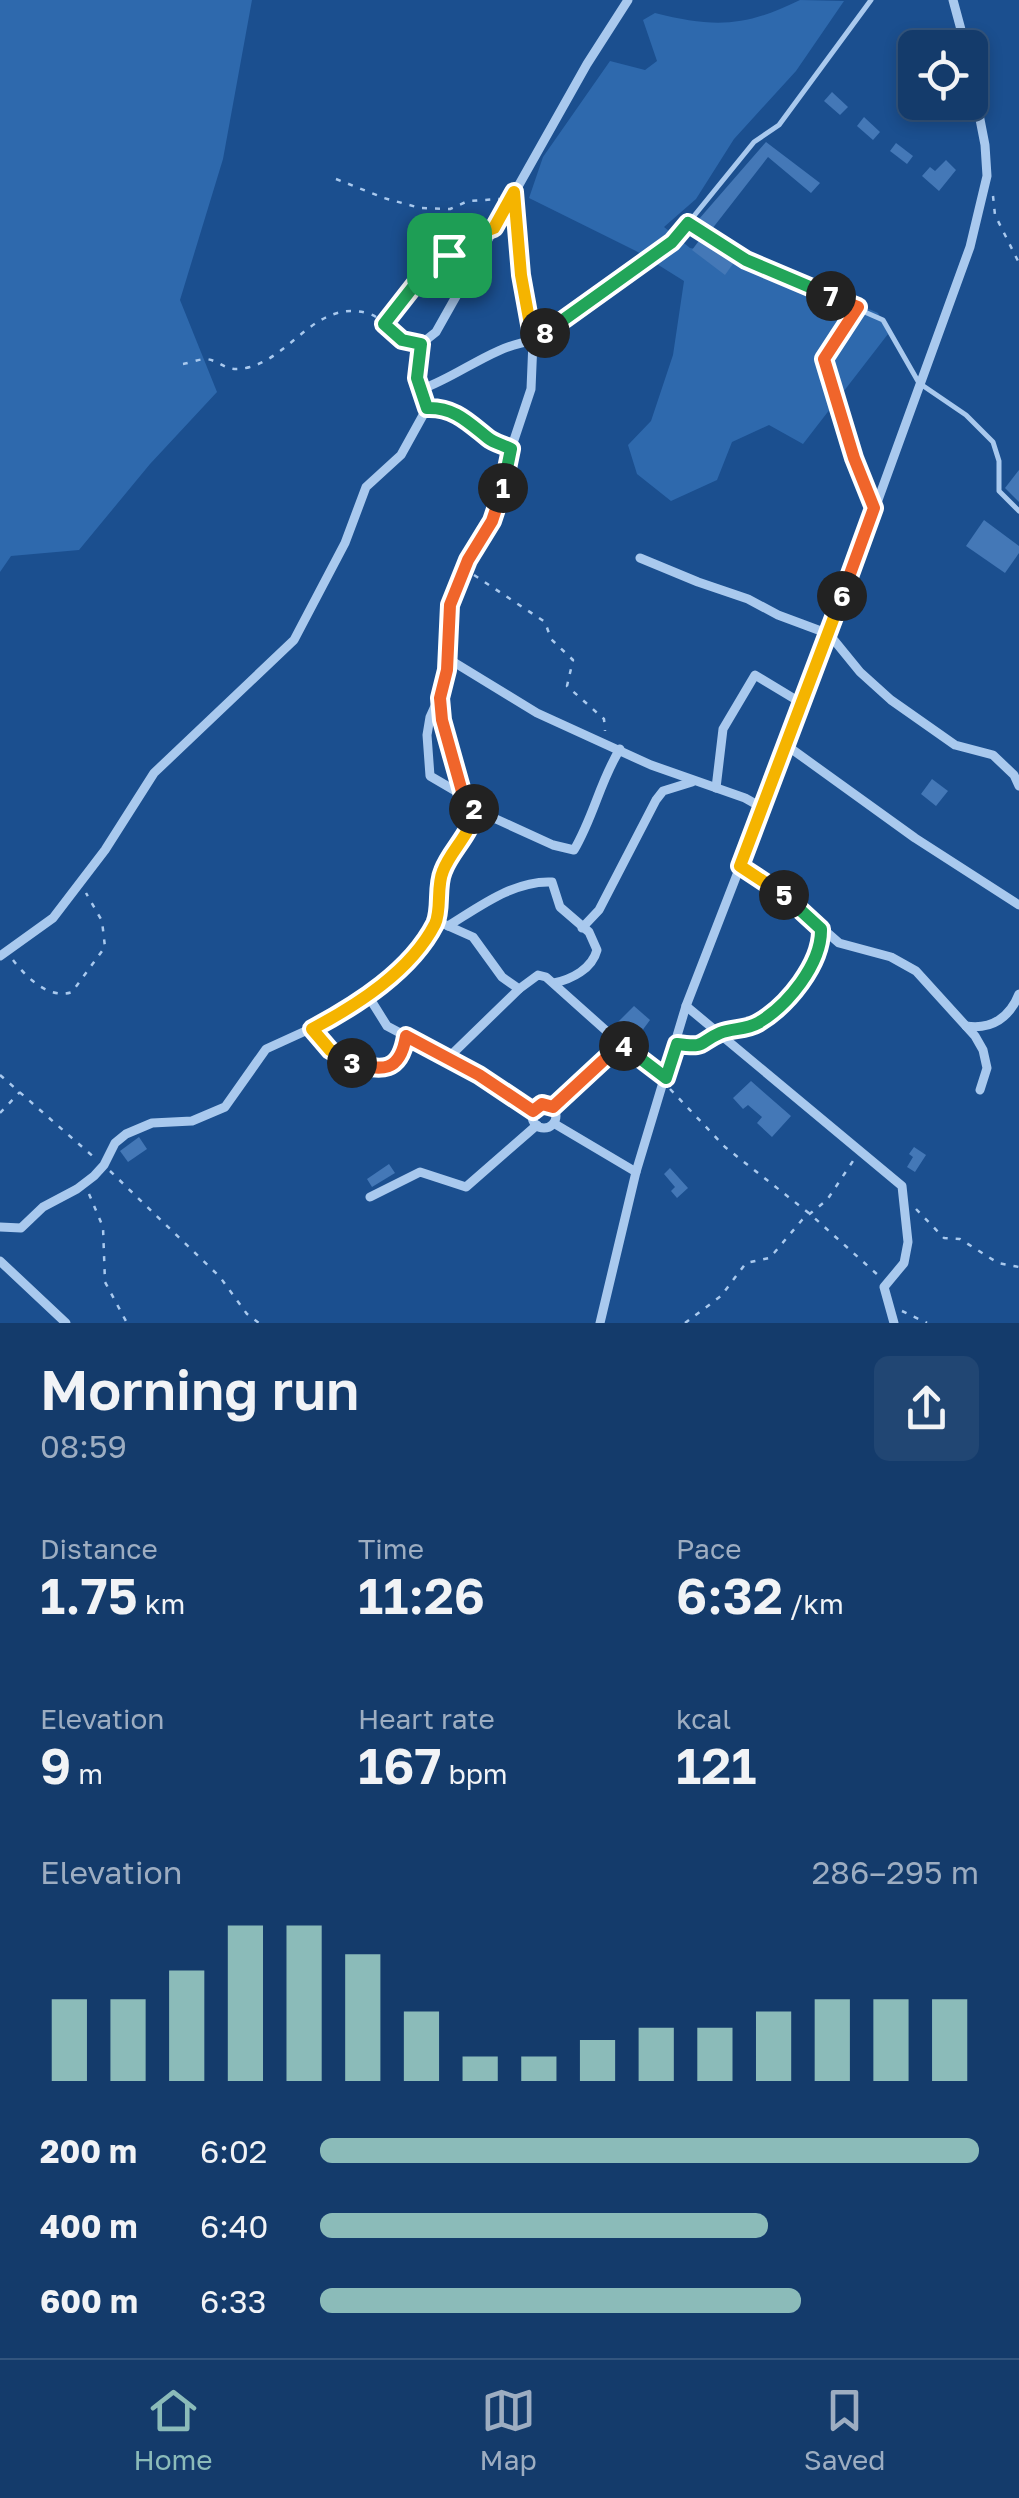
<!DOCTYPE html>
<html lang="en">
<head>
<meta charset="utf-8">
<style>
	body { margin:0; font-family:"Golos Text",sans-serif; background:#214673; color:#f1f3f6; height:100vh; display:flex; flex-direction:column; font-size:38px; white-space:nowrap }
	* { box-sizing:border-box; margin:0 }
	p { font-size:32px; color:#9dadc1 }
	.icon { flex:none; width:55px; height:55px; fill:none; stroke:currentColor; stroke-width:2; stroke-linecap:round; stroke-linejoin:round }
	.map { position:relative; height:1323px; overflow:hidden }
	.panel { display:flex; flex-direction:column; background:#143b6b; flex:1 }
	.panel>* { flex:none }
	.fabs { position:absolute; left:898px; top:30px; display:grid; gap:20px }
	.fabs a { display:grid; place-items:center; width:90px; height:90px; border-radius:15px; background:#143b6b; box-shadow:0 5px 15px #0003,0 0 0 2px #33557e; font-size:50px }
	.pin { position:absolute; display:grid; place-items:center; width:85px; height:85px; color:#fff; margin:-42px; border-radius:20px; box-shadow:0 5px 15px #0006 }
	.km { position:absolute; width:50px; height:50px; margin:-25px; border-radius:50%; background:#222; color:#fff; font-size:28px; line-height:50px; text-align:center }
	.round { display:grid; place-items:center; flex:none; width:105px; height:105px; border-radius:15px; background:#214673 }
	.headline { display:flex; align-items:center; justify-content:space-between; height:170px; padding:0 40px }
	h1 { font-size:55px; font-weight:600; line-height:75px }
	.figures { display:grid; grid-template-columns:repeat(3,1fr); gap:15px; height:170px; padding:10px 40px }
	.figures div { display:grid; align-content:center }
	.figures b { font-size:50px; font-weight:600 }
	.figures small { font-size:28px; font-weight:400 }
	.figures p { font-size:28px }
	.chart { height:280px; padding:20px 40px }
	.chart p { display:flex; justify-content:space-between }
	.chart svg { width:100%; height:180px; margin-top:10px; stroke:#8bbbb9; stroke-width:6 }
	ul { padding:0 40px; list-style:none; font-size:32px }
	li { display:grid; grid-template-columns:160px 120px 1fr; align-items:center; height:75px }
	li i { height:25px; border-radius:12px; background:#8bbbb9 }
	.tabs { display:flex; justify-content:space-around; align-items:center; height:140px; border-top:2px solid #33557e; background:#143b6b; font-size:28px; color:#9dadc1 }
	.tabs a { display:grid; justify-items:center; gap:5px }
	.tabs .selected { color:#8bbbb9 }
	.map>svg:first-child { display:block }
</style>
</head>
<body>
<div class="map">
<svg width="1019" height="1323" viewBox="0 0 1019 1323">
	<rect width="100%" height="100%" fill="#1b4f8f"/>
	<g fill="#2e69ad">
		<path d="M0,0H252L223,159L180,300L217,392L150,464L79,550L11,556L0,572Z"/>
		<path d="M800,0L844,1L796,71L734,139L696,199L664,227L690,248L739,256L782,271L878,313L888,334L803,444L769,425L732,442L717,480L671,501L637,474L628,445L651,421L673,355L684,281L636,251L529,198L543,157L610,61L645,70L657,61L643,20L655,13C715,28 745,27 800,0Z"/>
	</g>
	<g fill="#4478b7">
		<path d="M832,92L848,107L840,115L824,101Z"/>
		<path d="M864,117L880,132L873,140L857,126Z"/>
		<path d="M766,142L820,183L811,193L768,157L712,229L699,219Z"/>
		<path d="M896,143L913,156L907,164L890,151Z"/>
		<path d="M946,160L956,170L939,191L922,176L930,167L935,171Z"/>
		<path d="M701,238L735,261L725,275L692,250Z"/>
		<path d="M1019,470V502L1005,488Z"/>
		<path d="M984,520L1019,546V553L1005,573L966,546Z"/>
		<path d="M932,779L948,791L936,806L921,794Z"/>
		<path d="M634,1006L650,1020L633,1043L615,1025Z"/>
		<path d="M751,1081L791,1116L772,1137L757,1123L762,1117L748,1105L743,1109L733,1098Z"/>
		<path d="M139,1137L147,1149L128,1162L120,1151Z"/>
		<path d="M914,1147L926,1155L915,1172L907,1167L913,1157L909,1154Z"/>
		<path d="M389,1164L395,1173L372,1187L367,1179Z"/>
		<path d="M670,1168L688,1188L677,1198L671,1191L675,1187L664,1174Z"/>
	</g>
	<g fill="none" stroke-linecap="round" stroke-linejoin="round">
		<g stroke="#a9c9ee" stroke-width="2.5" stroke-dasharray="5 8" stroke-linecap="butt">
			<path d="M336,179L384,198L420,208L450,209L468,201L499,199"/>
			<path d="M993,196L995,215L1019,263"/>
			<path d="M516,213L521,275L531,329"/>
			<path d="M851,317L824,359L868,493"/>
			<path d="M385,323L420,278L470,237L479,234"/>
			<path d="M183,364C190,363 199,359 206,359C223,361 224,374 250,367C293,355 316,300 367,313C385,318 393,337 411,344"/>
			<path d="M474,575L545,622L551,639L573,660L567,686L604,719L605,731"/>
			<path d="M13,960C26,977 49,1000 72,992L105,947L102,921L86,893"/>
			<path d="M319,1038C341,1063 387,1088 404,1046"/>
			<path d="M683,1045L700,1046L709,1041"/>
			<path d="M0,1075L96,1159"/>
			<path d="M670,1089L725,1147L810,1214L879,1276"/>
			<path d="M0,1113L20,1092"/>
			<path d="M110,1171L220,1277L247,1314L259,1323"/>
			<path d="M89,1194L103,1227L105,1282L127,1323"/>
			<path d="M916,1209L944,1238L960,1239L998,1263L1019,1267"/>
			<path d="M902,1311L927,1323"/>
			<path d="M685,1323L721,1296L746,1263L769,1258L774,1253L802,1220L827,1200L855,1158"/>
		</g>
		<g stroke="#a9c9ee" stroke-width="5">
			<path d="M689,223L746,260L883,320L919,383L966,415L993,442L999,461V491L1019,511"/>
			<path d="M533,341L672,243L754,142L779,125L871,0"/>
		</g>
		<g stroke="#a9c9ee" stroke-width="9">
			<path d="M953,0L966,48"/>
			<path d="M422,389C459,376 494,345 533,341L531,389L511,449L500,497L484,536L468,561L451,605L445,684L430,717L427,735L430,776L471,800L474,815C457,858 433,868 437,921L473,937L502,977L519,989L538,975L546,977L621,1044L666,1078"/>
			<path d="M427,408C454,407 468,422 488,438C494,443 504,445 511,449"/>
			<path d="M640,558L698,582L748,599L778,615L829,634L860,672L891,700L955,745L993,755L1014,775L1019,786"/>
			<path d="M447,658L537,713L651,765L745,798L761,807"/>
			<path d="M440,701L442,720L463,795"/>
			<path d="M786,745L915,838L1019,905"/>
			<path d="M716,788L723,729L755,675L803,704"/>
			<path d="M474,815L496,819L553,845L574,850C594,816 600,781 620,749"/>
			<path d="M739,866L776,888L839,943L891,957L916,971L975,1036L983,1050L987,1068L980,1090"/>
			<path d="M448,926C479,907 514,880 552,882L560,907L589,932L597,950C592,969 572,979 554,983"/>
			<path d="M582,928L599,910L656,800L663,791L692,782"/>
			<path d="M0,956L53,918L105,850L154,773L294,640L345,543L366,487L401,455L427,408L417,377L421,344L436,332L587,64L628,0"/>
			<path d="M367,994L387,1026L479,1075L533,1111"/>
			<path d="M686,1006L902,1186L908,1242L904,1263L884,1287L894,1323"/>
			<path d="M966,1026C992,1030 1010,1017 1019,994"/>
			<path d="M720,1033L755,1025L773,1013L809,969L821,945V929"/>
			<path d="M448,1058L519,989"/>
			<circle cx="544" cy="1116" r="12"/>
			<path d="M553,1107L621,1044"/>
			<path d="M555,1124L636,1172"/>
			<path d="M370,1197L420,1172L466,1187L537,1125"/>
			<path d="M0,1227L21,1228L43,1207L77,1189L94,1176L104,1165L115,1143L126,1134L152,1123L192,1121L225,1107L266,1049L323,1023L389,979L403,966L437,921"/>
			<path d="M0,1261L66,1323"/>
			<path d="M600,1323L636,1172L686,1006L814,676L970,247L987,176L985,145L970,68"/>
		</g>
	</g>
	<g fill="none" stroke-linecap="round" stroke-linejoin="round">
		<defs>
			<path id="split-1" d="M449,255L420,278L384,324L402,340L421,344L417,378L427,408C454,407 468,422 488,438C494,443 504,445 511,449L503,488"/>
			<path id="split-2" d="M474,809L471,800L463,795L442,720L440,698L447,670L450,605L468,560L492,521L503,488"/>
			<path id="split-3" d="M352,1063L330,1050L312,1029C357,1005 411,971 435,924C442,909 436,887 443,871C451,849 473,833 474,809"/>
			<path id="split-4" d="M352,1063C382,1071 400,1073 406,1036L479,1075L533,1111L542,1104L553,1107L621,1044L624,1046"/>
			<path id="split-5" d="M624,1046L666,1078L677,1044C708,1048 697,1043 720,1033C732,1028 746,1030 758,1023C787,1006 822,964 821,929L784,895"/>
			<path id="split-6" d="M784,895L740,866L842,596"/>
			<path id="split-7" d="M831,296L858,307L824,359L854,458L874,508L842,596"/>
			<path id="split-8" d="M545,333L672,242L688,223L746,260L831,296"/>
			<path id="split-9" d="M449,255L470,237L494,228L514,192L521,275L533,341L545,333"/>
		</defs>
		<use href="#split-1" stroke="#fff" stroke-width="20"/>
		<use href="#split-2" stroke="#fff" stroke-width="20"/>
		<use href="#split-3" stroke="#fff" stroke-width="20"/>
		<use href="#split-4" stroke="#fff" stroke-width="20"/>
		<use href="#split-5" stroke="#fff" stroke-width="20"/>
		<use href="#split-6" stroke="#fff" stroke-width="20"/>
		<use href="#split-7" stroke="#fff" stroke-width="20"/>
		<use href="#split-8" stroke="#fff" stroke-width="20"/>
		<use href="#split-9" stroke="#fff" stroke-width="20"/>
		<use href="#split-1" stroke="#22a559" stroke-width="12"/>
		<use href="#split-2" stroke="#f0652b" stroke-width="12"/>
		<use href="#split-3" stroke="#f5b400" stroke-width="12"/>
		<use href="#split-4" stroke="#f0652b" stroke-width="12"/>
		<use href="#split-5" stroke="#22a559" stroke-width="12"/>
		<use href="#split-6" stroke="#f5b400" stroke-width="12"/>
		<use href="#split-7" stroke="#f0652b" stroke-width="12"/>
		<use href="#split-8" stroke="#22a559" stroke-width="12"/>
		<use href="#split-9" stroke="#f5b400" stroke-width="12"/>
	</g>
</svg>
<div class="fabs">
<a><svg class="icon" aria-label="locate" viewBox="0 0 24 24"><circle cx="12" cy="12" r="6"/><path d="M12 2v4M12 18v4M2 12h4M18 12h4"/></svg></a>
</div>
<div class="pin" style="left:449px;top:255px;background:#1e9e55"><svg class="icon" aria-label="arrive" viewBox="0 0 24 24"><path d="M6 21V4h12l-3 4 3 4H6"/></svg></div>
<b class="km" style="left:503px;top:488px">1</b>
<b class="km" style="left:474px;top:809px">2</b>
<b class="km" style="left:352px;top:1063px">3</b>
<b class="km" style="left:624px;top:1046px">4</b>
<b class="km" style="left:784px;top:895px">5</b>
<b class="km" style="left:842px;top:596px">6</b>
<b class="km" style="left:831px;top:296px">7</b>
<b class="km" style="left:545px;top:333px">8</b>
</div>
<section class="panel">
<div class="headline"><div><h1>Morning run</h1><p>08:59</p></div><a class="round"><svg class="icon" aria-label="share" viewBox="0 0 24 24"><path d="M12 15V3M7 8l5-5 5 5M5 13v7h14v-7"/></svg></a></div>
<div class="figures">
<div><p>Distance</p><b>1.75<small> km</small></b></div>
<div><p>Time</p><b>11:26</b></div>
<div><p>Pace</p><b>6:32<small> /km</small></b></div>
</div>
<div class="figures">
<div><p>Elevation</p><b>9<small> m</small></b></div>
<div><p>Heart rate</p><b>167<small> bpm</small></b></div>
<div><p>kcal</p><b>121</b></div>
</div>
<div class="chart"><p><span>Elevation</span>286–295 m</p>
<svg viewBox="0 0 160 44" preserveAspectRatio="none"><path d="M5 44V24M15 44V24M25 44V17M35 44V6M45 44V6M55 44V13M65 44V27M75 44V38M85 44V38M95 44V34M105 44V31M115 44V31M125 44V27M135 44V24M145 44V24M155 44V24"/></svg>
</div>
<ul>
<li><b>200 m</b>6:02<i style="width:100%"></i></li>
<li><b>400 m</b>6:40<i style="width:68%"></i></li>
<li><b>600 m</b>6:33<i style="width:73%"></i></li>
</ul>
</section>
<nav class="tabs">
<a class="selected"><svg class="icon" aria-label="home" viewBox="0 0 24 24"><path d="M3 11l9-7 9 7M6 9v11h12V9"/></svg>Home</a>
<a><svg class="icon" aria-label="map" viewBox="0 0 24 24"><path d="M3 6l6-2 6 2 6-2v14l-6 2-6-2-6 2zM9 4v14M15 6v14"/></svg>Map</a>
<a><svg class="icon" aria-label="saved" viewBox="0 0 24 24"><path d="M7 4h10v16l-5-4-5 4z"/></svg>Saved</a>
</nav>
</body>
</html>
